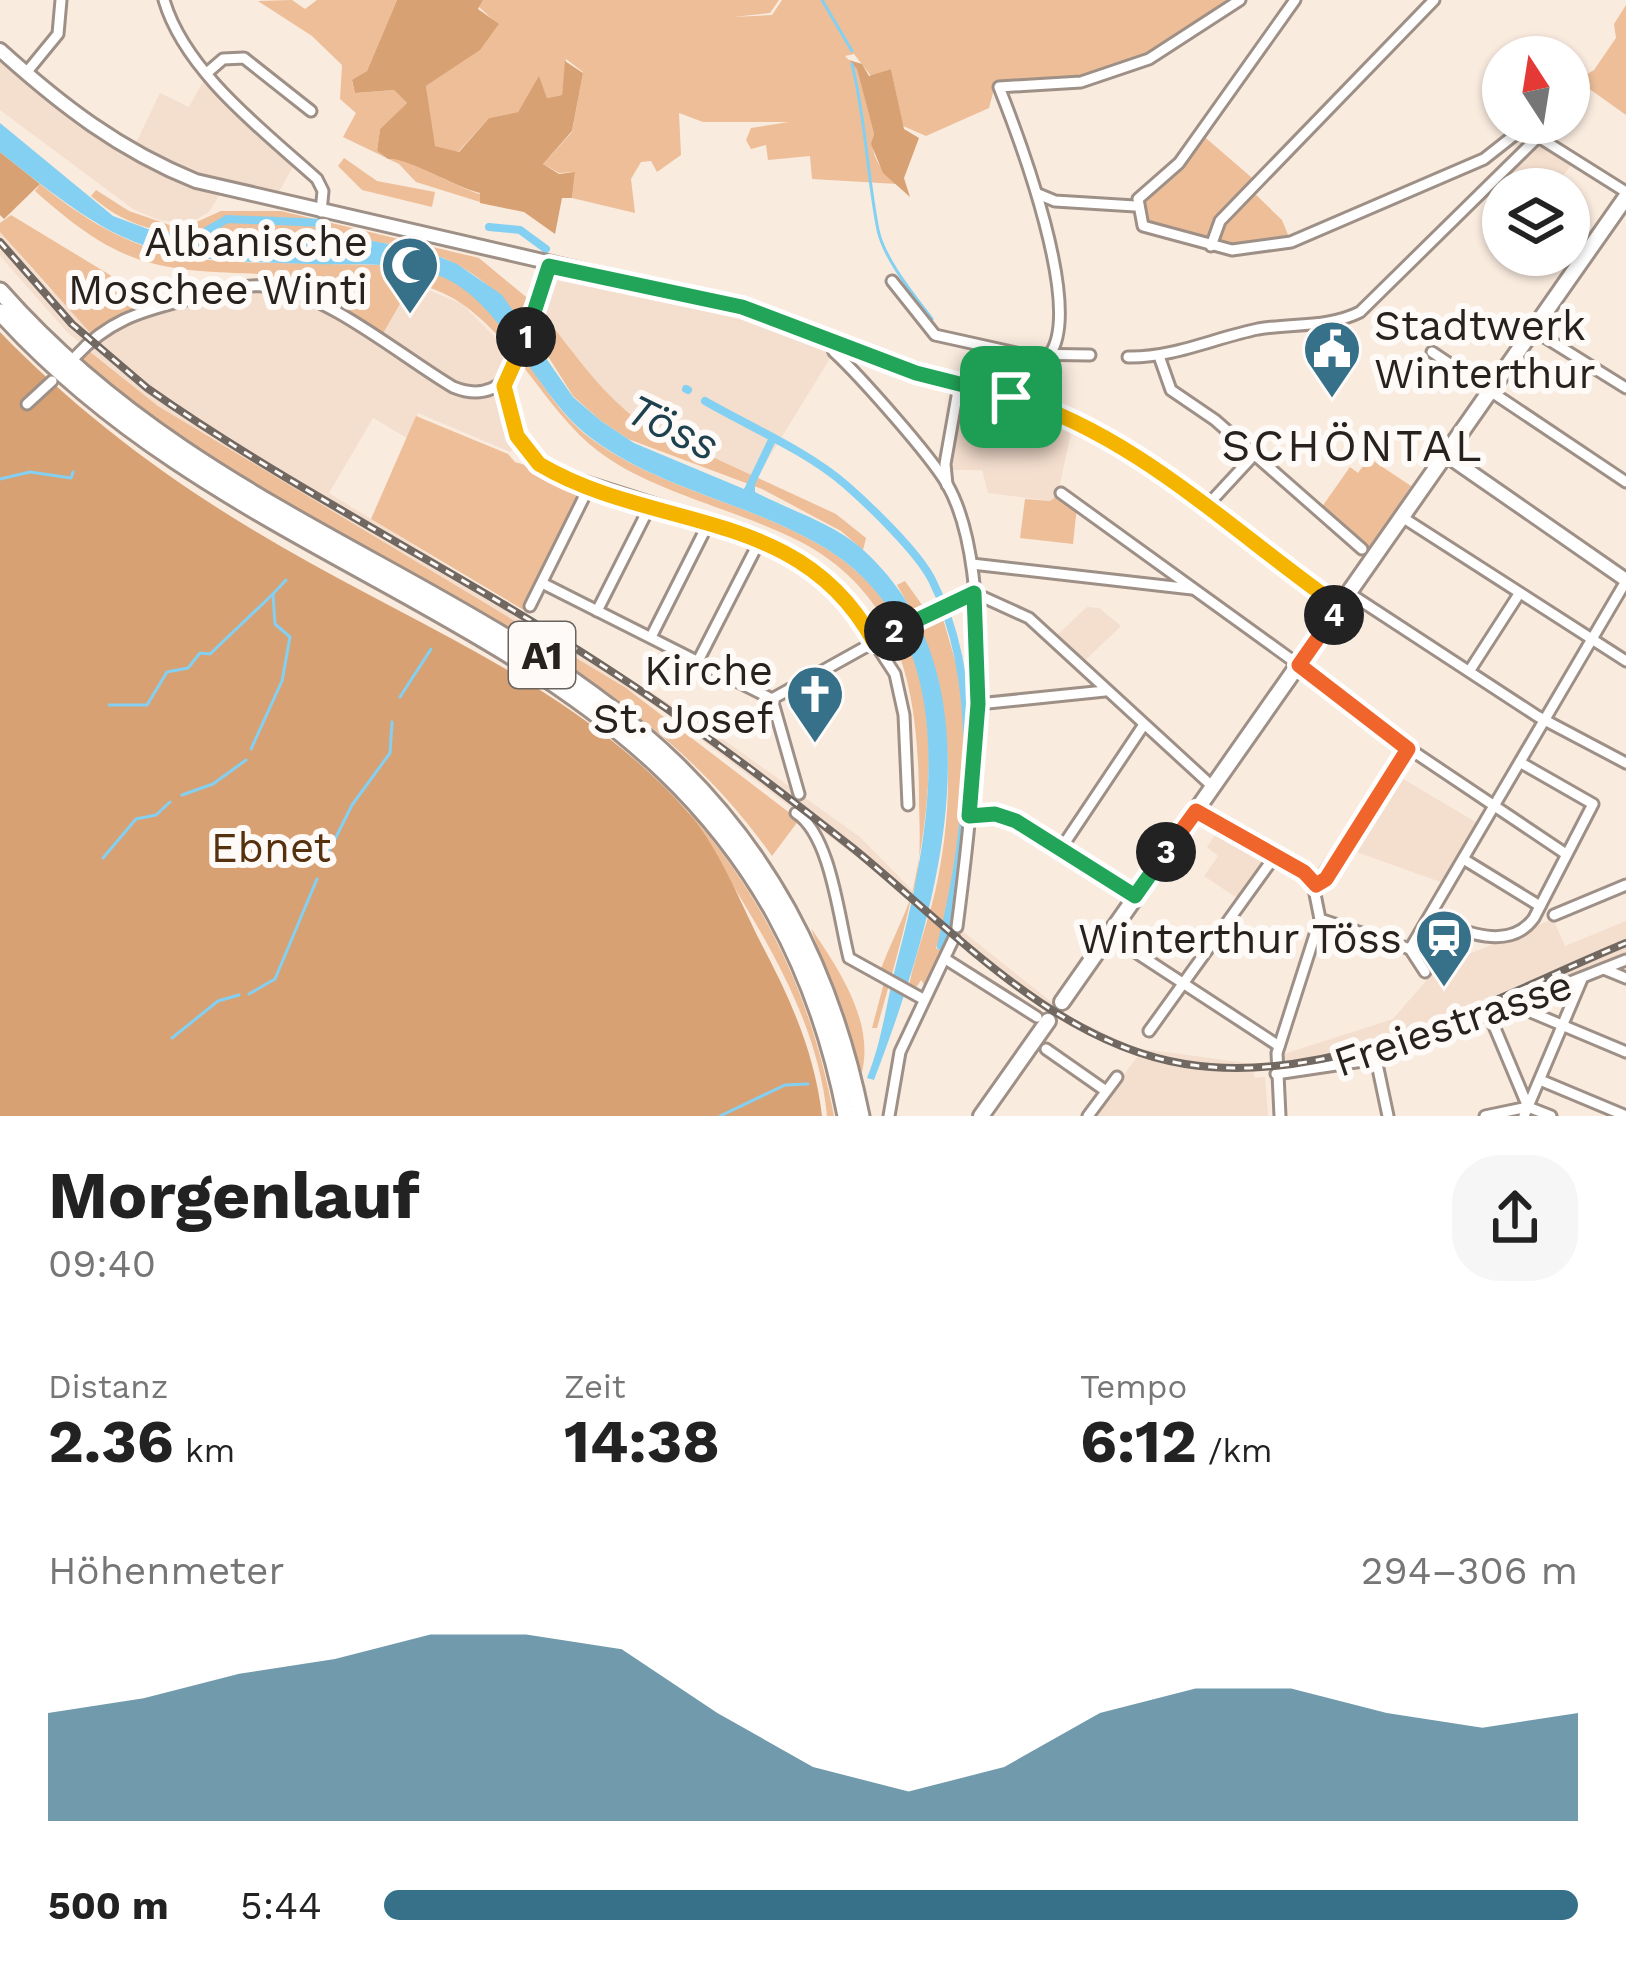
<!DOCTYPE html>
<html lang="de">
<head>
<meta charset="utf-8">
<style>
	body { margin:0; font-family:"Work Sans",sans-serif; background:#f6f6f6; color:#222; height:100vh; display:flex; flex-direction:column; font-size:45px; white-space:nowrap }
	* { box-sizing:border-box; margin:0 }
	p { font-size:39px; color:#767676 }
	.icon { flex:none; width:66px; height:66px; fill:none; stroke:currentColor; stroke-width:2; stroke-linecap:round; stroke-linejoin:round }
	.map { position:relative; height:1116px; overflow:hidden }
	.drawer { display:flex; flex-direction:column; background:#fff; flex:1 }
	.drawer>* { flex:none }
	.needle { width:78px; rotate:348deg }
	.tools { position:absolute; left:1482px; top:36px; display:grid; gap:24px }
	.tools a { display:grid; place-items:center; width:108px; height:108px; border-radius:50%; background:#fff; box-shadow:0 3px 9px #0004; font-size:60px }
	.pin { position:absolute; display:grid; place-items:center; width:102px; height:102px; color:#fff; margin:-51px; border-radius:24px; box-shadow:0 6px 18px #0006 }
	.km { position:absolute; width:60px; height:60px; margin:-30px; border-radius:50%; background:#222; color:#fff; font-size:33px; line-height:60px; text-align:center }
	.round { display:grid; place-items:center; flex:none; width:126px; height:126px; border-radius:48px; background:#f6f6f6 }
	.overview { display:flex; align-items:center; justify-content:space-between; height:204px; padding:0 48px }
	h1 { font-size:66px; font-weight:700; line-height:90px }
	.figures { display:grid; grid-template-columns:repeat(3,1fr); gap:18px; height:204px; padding:12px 48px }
	.figures div { display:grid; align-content:center }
	.figures b { font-size:60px; font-weight:700 }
	.figures small { font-size:33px; font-weight:400 }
	.figures p { font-size:33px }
	.chart { height:336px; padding:24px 48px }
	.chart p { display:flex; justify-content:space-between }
	.chart svg { width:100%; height:216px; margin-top:12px; fill:#367189; opacity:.7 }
	ul { padding:0 48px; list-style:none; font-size:39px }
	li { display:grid; grid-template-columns:192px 144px 1fr; align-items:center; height:90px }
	li i { height:30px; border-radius:15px; background:#367189 }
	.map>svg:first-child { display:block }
</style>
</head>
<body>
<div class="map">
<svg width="1626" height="1116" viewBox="0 0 1626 1116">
	<rect width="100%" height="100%" fill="#faebdf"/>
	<g fill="#f4dece">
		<path d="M0,50L132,151L160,93L189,107L208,72L296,161L274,201L223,189L209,212L188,224L159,220L133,209L0,110Z"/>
		<path d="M1541,143L1573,163L1552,189H1527L1507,174Z"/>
		<path d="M0,232L50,290L112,323L241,286L412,283L462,304L517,359L504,386V419L515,448L510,452L418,413L407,438L373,418L329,493L696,720L860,837L913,891L912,899L662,710L158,406L68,333L0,256Z"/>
		<path d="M549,266L784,320L828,337L834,352L757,477L648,427L597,388L542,312Z"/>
		<path d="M959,385L1074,419L1057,497L1050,501L988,493L982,470H946Z"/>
		<path d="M1087,607L1099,608L1121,626L1079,666L1052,640Z"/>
		<path d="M1393,773L1484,827L1449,885L1345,848Z"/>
		<path d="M1221,826L1275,856L1243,902L1204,876L1218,856L1207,847Z"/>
		<path d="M1553,919L1565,946L1626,921V954L1358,1060L1253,1071L1255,1078L1265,1077L1268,1116H1092L1138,1056L1067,1024L966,952L958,938L960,929L1070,1017L1136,1048L1253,1064L1273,1062L1281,1055L1393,1019L1438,967Z"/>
	</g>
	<g fill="#edbe98">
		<path d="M292,0L305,9L317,0H397L367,71L352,81L355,93L394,90L407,103L380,129L377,151L388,159C406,157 453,186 480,194V202L416,182L399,164L343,137L356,113L340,99L342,65L312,36L258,1Z"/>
		<path d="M483,0H779L770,13L733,17L772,15L782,0H1240L1179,44L1081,82L1005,84L994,89L989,108L926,136L903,126L891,69L871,76L854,54L845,56L857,68L874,134C868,154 882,172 897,184L812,179L810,156L768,160L766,145L751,149L746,140L751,128L789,122H703L679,113L681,155L657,172L651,161L641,162L631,179L635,213L572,198L575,172L559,173L543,164L572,132L583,72L566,59L562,95L547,98L539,78L518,112L489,118L458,152L434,146L426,86L479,50L499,24L518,43L479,7Z"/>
		<path d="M1626,5V115L1577,80L1594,70L1616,38L1614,24Z"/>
		<path d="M1200,133L1258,183L1252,191L1282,220L1291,242L1232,250L1143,219L1145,198L1174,176Z"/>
		<path d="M344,158L377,181L435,192L432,207L362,190L338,166Z"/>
		<path d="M40,184C146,269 198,261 328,264C363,265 401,263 436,274C507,298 533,395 590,438C659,489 747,502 820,545C992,645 919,878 877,1028H872L885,979L880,971C890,945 902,921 912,895C923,868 919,825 919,796C918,691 902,593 797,540C736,509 651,492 598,451C532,400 501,300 412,283L378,342L319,304L268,286L267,274C154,271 120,267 35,191Z"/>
		<path d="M96,190L129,211L181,229L221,211H281L479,258L531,301L522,324C451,221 344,242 237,242C221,242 206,233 192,233C153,233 122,223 91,196Z"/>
		<path d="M11,215L110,275L139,312L94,337L0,232V223Z"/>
		<path d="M542,314C578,356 600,395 648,427L836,514L866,538L863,550L841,531L762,489L628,439L601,421L573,396L534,334Z"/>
		<path d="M88,350L158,406L626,688L799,820L772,856C601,613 292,555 81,360Z"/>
		<path d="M416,416L508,454L515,462L590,485L527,612L371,519Z"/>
		<path d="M1369,458L1411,486L1367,554L1319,511L1350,467L1358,473Z"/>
		<path d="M1061,493L1077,506L1073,544L1020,538L1025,499L1050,501Z"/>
		<path d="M905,581L930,616L941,612L964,691L965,716L959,843L947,922L936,948L943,952L925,986L921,980L916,988L909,985C917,948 931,915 938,878C958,777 950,674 897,585Z"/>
		<path d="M688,811C767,900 812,1000 834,1116H827C816,1002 744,908 688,811Z"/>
		<path d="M811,928C839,970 876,1023 861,1076Z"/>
	</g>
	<g fill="#d8a173">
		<path d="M397,0H483L478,9L499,24L480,50L426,86L435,146L459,152L489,118L518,112L539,76L547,98L562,95L565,61L583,73L572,131L543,164L559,174L575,172L572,198H562L555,234L524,212L480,203V193C453,186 406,157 388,159L377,151L380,129L407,103L394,90L355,93L352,80L367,71Z"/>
		<path d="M849,60L862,64L869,76L891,69L904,129L919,138L904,178L910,197L883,173L871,144L874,134L857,69Z"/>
		<path d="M0,152L40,184L4,219L0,215Z"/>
		<path d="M0,332C82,417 179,488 282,547C419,627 578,688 686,810C718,845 740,902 762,945C791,1000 815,1054 822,1116H0Z"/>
	</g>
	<path fill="#83d0f2" d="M0,123L113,216L148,229L229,242L372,241L423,250L457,264L502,295L573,397L601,421L634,443L744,489L755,486V492C789,510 830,522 860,547C1012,681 933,924 874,1080L867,1078C882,1041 886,1004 896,965C933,828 969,631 820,545C747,502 659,489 591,438C535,397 503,298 437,275C398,261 353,265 312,264C149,260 127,254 0,152Z"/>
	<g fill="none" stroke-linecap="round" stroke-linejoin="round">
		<g stroke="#83d0f2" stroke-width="3">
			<path d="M822,0L852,51"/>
			<path d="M852,64C866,120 867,175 878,230C884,259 914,295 932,319"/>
			<path d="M0,479L30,472L71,478L73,472"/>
			<path d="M400,697L431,649"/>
			<path d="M109,705H147L167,672L188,668L200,653L210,654L273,594"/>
			<path d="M251,749L282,681L290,637L275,624L273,594L286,580"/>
			<path d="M182,795L213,784L246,760"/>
			<path d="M103,858L136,819L156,815L170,802"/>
			<path d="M322,865L352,805L390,753L392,722"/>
			<path d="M249,994L275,979L317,879"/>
			<path d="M172,1038L218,1001L239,995"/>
			<path d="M720,1116L785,1085L808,1084"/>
		</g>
		<g stroke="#83d0f2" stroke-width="8">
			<path d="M489,227L520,230L546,249"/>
			<path d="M193,239L227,219L324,223"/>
			<path d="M686,389L688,390"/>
			<path d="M705,401C750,427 807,451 846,485C870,506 918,552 932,580C986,686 969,834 941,946"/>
			<path d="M747,492L772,440"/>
		</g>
		<defs>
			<g id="minor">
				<path d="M164,0C185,72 264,131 317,179L323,191L321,212"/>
				<path d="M1295,0L1179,163L1138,199L1143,226L1232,250L1291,242L1484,159L1517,133L1529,131L1626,192"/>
				<path d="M208,72L223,59L244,58L311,111"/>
				<path d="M26,73L58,34L61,0"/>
				<path d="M1038,194L1055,201L1135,206"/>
				<path d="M1211,246L1220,221L1434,0"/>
				<path d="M892,281L935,335L1021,354"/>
				<path d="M1533,330L1626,388"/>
				<path d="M828,337L834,352C860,376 930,455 947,484C1001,577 971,820 957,927"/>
				<path d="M1432,352L1626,482"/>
				<path d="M1050,354C1083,307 1020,140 999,87L1081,82L1149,59L1240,0"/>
				<path d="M76,356C107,322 138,312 182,301C212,293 243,282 274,287C328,295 404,358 453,387C521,415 536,316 549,266"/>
				<path d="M1159,356L1171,390L1215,420L1362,549"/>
				<path d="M1128,357C1173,358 1214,338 1258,329C1292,323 1328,328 1360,312L1541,134"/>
				<path d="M504,385L522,445L552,471L737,530L814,569L861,622L895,674L904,715L908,805"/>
				<path d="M1011,397L1021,354L1090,355"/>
				<path d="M27,404L52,381"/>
				<path d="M947,485L945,464L959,385"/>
				<path d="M1061,493L1292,660L1353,711L1566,854"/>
				<path d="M1204,509L1254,455"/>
				<path d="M1402,517L1626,661"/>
				<path d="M972,564L1192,589"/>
				<path d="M542,583L772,699L799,794"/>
				<path d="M974,593L1029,618L1213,787"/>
				<path d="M1349,593L1537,716L1626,763"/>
				<path d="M530,606L590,485"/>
				<path d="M597,611L651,504"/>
				<path d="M651,637L709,522"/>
				<path d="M698,661L760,540"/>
				<path d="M1470,670L1519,594"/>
				<path d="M772,699L948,601L974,593"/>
				<path d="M978,704L1105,691"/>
				<path d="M1196,811L1312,879L1320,919L1410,949L1425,972"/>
				<path d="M796,813C831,835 839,920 849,958L923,999"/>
				<path d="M969,816L995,814L1016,821L1135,897"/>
				<path d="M1062,847L1143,726"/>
				<path d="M1465,860L1540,906"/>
				<path d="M1316,885L1408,749"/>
				<path d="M1554,915L1626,885"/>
				<path d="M1429,919C1462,930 1509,953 1534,918L1593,804L1523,764"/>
				<path d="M1120,942L1279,1046"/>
				<path d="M947,960L1037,1017"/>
				<path d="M1452,964L1410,949L1626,581"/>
				<path d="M1604,969L1626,978"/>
				<path d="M1514,1005L1626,1052"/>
				<path d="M1489,1014L1528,1107"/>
				<path d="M1149,1031L1275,856"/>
				<path d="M1046,1049L1106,1091"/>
				<path d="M1376,1059L1388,1116"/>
				<path d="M1276,1074L1376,1059L1626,960"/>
				<path d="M1540,1080L1626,1116"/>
				<path d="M889,1116L900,1052L954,938"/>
				<path d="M1088,1116L1117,1077"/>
				<path d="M1280,1116L1277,1053L1320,919"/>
				<path d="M1485,1116L1528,1107L1551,1116"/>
				<path d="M1524,1116L1582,979"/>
			</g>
			<g id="secondary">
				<path d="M0,50C61,105 119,150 196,181L742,307L916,373L1044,407L1120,444L1340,607"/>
				<path d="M1446,455L1626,580"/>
			</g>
			<g id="primary">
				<path d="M1062,1002L1626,197"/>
				<path d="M981,1116L1048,1021"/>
			</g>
			<g id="motorway">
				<path d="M0,291C293,624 755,597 861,1116"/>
				<path d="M0,312C286,629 749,616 846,1116"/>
			</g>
		</defs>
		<use href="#minor" stroke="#9e9086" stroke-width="15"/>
		<use href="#secondary" stroke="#9e9086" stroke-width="18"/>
		<use href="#primary" stroke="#9e9086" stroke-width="20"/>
		<use href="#motorway" stroke="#9e9086" stroke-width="21"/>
		<use href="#minor" stroke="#fff" stroke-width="9"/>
		<use href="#secondary" stroke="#fff" stroke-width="12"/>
		<use href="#primary" stroke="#fff" stroke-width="14"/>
		<use href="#motorway" stroke="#fff" stroke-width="15"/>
		<defs>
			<path id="rail" d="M0,242L72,324L147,388C298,494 466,575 620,677C701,730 778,789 854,849C952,929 1054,1043 1185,1064C1338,1088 1490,999 1626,943"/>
		</defs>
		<use href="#rail" stroke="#716861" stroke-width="8"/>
		<use href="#rail" stroke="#fefaf8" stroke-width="3" stroke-dasharray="9" stroke-linecap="butt"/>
	</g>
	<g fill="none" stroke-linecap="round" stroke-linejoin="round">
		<defs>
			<path id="split-1" d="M526,337L549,266L742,307L916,373L1011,397"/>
			<path id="split-2" d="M526,337L504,386L517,436L539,464C653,532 801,506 874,642L894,631"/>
			<path id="split-3" d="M894,631L974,593L978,704L969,816L995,814L1016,821L1135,896L1166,852"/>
			<path id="split-4" d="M1166,852L1196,811L1304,872L1316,885L1326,879L1408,749L1299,665L1334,615"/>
			<path id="split-5" d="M1011,397C1136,434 1234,533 1340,607L1334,615"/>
		</defs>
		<use href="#split-1" stroke="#fff" stroke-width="24"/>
		<use href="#split-2" stroke="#fff" stroke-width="24"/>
		<use href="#split-3" stroke="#fff" stroke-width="24"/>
		<use href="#split-4" stroke="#fff" stroke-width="24"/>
		<use href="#split-5" stroke="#fff" stroke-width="24"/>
		<use href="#split-1" stroke="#22a559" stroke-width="15"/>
		<use href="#split-2" stroke="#f5b400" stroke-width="15"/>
		<use href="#split-3" stroke="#22a559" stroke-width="15"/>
		<use href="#split-4" stroke="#f0652b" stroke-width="15"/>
		<use href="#split-5" stroke="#f5b400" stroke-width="15"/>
	</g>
	<defs>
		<symbol id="mosque-pin" viewBox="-11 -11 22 30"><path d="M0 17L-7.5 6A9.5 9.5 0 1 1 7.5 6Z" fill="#367189" stroke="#fefaf8"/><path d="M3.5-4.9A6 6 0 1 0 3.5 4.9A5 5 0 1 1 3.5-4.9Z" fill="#fff"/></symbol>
		<symbol id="civic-pin" viewBox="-11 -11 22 30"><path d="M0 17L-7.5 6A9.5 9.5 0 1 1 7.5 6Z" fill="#367189" stroke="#fefaf8"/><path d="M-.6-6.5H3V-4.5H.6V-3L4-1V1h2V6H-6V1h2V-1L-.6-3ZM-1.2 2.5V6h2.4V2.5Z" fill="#fff"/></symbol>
		<symbol id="church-pin" viewBox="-11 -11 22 30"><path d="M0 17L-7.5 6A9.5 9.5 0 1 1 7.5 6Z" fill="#367189" stroke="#fefaf8"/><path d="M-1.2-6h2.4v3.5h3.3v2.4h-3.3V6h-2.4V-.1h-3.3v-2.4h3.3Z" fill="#fff"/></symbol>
		<symbol id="station-pin" viewBox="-11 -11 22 30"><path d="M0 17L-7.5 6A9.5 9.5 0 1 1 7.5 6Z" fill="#367189" stroke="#fefaf8"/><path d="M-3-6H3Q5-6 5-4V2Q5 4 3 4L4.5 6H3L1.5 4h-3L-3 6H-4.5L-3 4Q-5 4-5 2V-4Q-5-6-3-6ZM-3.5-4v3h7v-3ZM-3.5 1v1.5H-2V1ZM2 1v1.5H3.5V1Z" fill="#fff"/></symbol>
	</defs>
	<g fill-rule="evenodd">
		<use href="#mosque-pin" x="377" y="232" width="66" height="90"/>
		<use href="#civic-pin" x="1299" y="316" width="66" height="90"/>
		<use href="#church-pin" x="782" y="661" width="66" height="90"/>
		<use href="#station-pin" x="1411" y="905" width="66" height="90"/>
	</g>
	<g text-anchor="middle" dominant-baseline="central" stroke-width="12" stroke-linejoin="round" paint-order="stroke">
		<rect fill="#fefaf8" stroke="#68635f" stroke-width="3" x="509" y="622" width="66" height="66" rx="9"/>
		<g font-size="39" font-weight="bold" fill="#28221e">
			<text x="542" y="655">A1</text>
		</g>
		<g font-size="42" fill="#28221e" stroke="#fefaf8" text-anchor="end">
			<text x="368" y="241">Albanische<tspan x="368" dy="48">Moschee Winti</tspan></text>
			<text x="1374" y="325" text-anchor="start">Stadtwerk<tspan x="1374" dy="48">Winterthur</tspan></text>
			<text x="773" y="670">Kirche<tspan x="773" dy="48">St. Josef</tspan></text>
			<text x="1402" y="938">Winterthur Töss</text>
		</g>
		<g font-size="42" fill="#55310d" stroke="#fefaf8">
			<text x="271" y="847">Ebnet</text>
		</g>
		<g font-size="42" fill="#28221e" stroke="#fefaf8">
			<text transform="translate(1453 1023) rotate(-19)">Freiestrasse</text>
		</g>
		<g font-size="45" font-style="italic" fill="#1e414f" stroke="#fefaf8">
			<text transform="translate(673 427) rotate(26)">Töss</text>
		</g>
		<g font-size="45" letter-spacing="3" fill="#28221e" stroke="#fefaf8">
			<text x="1353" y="445">SCHÖNTAL</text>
		</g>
	</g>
</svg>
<div class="tools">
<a><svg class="needle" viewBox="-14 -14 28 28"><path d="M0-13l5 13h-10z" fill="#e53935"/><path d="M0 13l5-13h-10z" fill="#767676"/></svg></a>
<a><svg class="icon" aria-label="layers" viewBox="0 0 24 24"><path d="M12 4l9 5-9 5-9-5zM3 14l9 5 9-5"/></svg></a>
</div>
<div class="pin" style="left:1011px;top:397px;background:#1e9e55"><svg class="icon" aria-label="arrive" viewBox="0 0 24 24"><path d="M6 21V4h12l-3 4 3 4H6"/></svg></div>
<b class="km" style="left:526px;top:337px">1</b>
<b class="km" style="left:894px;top:631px">2</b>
<b class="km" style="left:1166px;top:852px">3</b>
<b class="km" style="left:1334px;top:615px">4</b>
</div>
<section class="drawer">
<div class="overview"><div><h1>Morgenlauf</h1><p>09:40</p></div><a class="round"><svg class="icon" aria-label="share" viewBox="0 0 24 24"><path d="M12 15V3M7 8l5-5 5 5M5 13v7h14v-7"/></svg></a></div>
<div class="figures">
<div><p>Distanz</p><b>2.36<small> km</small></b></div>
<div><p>Zeit</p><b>14:38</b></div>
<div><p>Tempo</p><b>6:12<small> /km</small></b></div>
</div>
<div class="chart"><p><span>Höhenmeter</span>294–306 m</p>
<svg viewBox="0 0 160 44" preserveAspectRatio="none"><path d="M0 44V22L10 19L20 14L30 11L40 6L50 6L60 9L70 22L80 33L90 38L100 33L110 22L120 17L130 17L140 22L150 25L160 22V44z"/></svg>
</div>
<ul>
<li><b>500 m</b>5:44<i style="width:100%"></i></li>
</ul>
</section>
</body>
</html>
